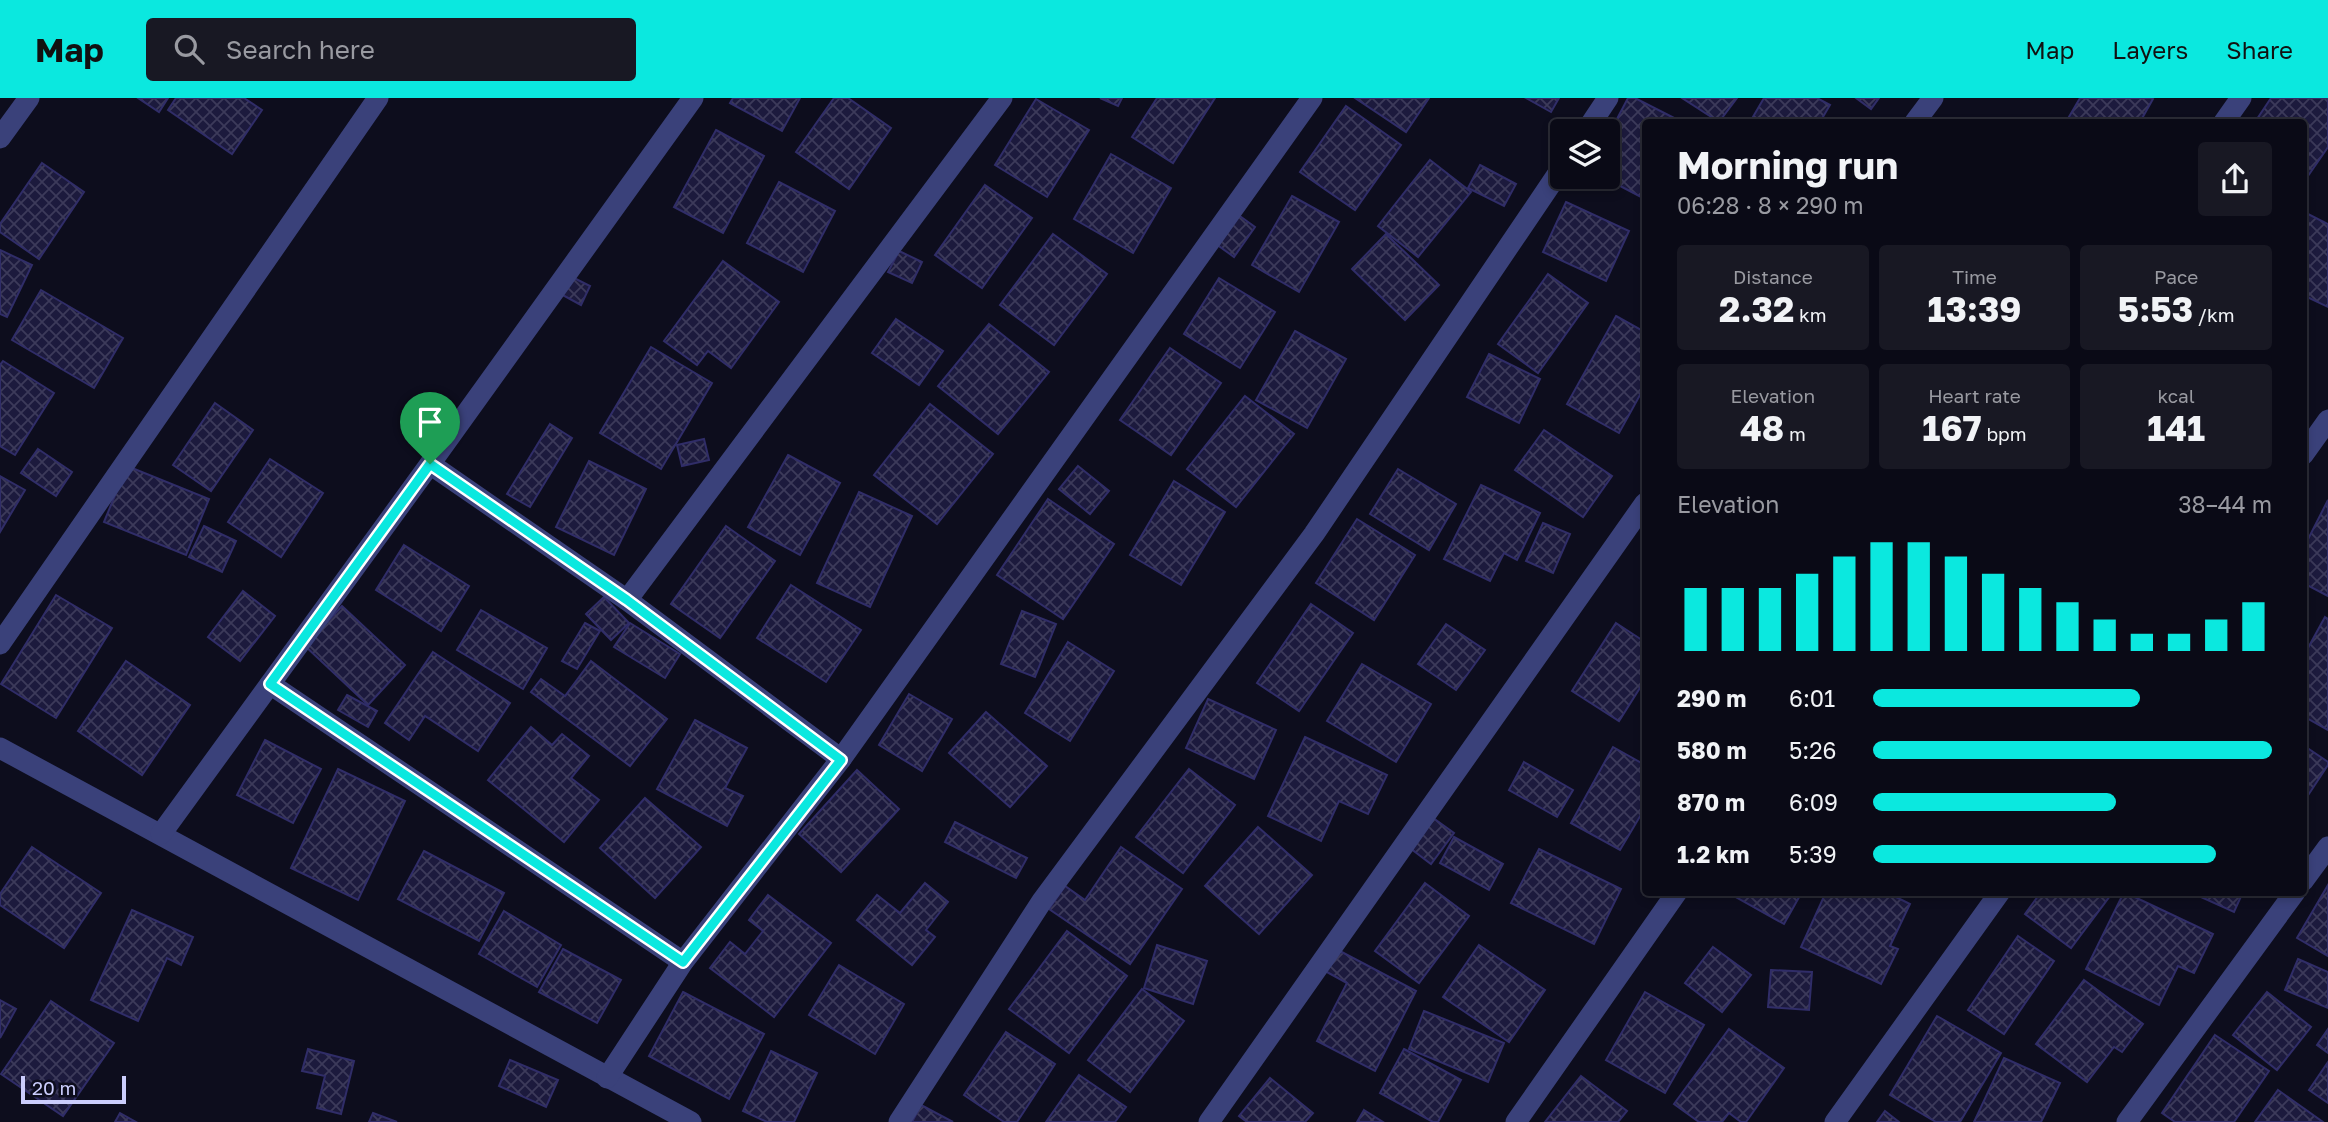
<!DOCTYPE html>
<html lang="en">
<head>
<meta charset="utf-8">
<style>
	body { margin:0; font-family:"Golos Text",sans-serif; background:#181823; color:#f1f3f6; height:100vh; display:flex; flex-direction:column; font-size:26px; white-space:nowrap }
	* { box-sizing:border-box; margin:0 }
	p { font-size:23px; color:#999aa1 }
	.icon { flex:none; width:38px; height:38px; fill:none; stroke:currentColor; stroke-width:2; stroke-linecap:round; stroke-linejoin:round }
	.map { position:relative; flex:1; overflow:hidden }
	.details { position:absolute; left:1642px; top:21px; width:665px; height:777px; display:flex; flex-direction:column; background:#0a0a16; border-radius:7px; box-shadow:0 4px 10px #0003,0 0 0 2px #2a2b35 }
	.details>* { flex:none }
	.buttons { position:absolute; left:1550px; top:21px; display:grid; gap:14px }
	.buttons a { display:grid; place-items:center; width:70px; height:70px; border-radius:7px; background:#0a0a16; box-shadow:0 4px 10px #0003,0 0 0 2px #2a2b35; font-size:35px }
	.scale { position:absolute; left:21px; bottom:18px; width:105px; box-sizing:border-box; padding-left:7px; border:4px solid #cbcdfc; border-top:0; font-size:19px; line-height:24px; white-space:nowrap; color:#cbcdfc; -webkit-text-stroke:5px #0d0d1d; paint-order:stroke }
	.pin { position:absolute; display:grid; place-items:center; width:60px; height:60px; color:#fff; margin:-72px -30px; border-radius:50% 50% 50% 0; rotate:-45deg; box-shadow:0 0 7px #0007 }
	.pin .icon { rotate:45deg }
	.round { display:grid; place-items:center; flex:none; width:74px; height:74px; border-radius:7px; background:#181823 }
	.headline { display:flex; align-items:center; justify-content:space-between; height:119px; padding:0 35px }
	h1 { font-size:38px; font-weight:700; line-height:52px }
	.figures { display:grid; grid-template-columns:repeat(3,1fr); gap:10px; height:119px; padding:7px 35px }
	.figures div { display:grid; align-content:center; border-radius:7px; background:#181823; text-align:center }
	.figures b { font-size:35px; font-weight:700 }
	.figures small { font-size:19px; font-weight:400 }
	.figures p { font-size:19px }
	.chart { height:196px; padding:14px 35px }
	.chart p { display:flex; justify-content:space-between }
	.chart svg { width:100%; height:126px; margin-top:7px; stroke:#0be8df; stroke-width:6 }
	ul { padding:0 35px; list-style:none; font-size:23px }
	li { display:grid; grid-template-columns:112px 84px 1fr; align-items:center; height:52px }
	li i { height:18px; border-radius:9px; background:#0be8df }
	header { display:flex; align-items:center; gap:42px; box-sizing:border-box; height:98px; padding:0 35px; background:#0be8df; color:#111 }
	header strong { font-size:33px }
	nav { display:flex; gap:38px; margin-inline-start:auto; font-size:24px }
	.search { width:490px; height:63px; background:#181823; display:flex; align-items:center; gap:18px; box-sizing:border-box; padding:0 24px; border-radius:7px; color:#999aa1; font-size:26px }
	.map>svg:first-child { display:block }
</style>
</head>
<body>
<header>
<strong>Map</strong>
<div class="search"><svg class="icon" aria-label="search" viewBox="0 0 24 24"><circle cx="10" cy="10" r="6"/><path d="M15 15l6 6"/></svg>Search here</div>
<nav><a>Map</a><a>Layers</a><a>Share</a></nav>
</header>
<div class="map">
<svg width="2328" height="1024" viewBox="0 0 2328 1024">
	<defs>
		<pattern id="building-cross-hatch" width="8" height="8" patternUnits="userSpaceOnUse" patternTransform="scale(1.75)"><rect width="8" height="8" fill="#1c1a3d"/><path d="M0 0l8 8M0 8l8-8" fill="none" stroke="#3c3a5a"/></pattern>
	</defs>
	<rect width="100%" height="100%" fill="#0d0d1d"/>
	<g fill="url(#building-cross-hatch)" stroke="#302d68" stroke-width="2">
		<path d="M138,0H168L159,14Z"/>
		<path d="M176,0H244L262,12L232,56L168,12Z"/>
		<path d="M733,0H800L782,33L730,5Z"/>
		<path d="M834,0H848L891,30L849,91L796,54Z"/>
		<path d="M1100,0H1122L1118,8Z"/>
		<path d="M1157,0H1215L1173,65L1132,39Z"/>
		<path d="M1355,0H1429L1406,34Z"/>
		<path d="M1526,0H1559L1551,14Z"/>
		<path d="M1628,0H1635L1682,24H1645V101L1603,79H1608V38Z"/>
		<path d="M1682,0H1737L1719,24Z"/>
		<path d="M1764,0H1817L1830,7L1820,24H1750Z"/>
		<path d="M1856,0H1879L1871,11Z"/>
		<path d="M2080,0H2151L2153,1L2140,24H2066Z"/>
		<path d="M2271,0H2328V49L2308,78L2303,75V24H2255Z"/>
		<path d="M1036,1L1089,32L1047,99L995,67Z"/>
		<path d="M1346,8L1401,47L1355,112L1300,74Z"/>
		<path d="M716,32L764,58L723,135L674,109Z"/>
		<path d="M1111,56L1171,90L1133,155L1074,121Z"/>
		<path d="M1430,62L1471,94L1418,159L1378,128Z"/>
		<path d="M42,65L84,94L39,161L0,134V126Z"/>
		<path d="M1480,67L1516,86L1504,108L1468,90Z"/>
		<path d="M779,84L835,113L803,174L747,145Z"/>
		<path d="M985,87L1032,120L982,190L935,157Z"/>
		<path d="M1292,98L1339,124L1299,194L1252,167Z"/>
		<path d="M1566,104L1629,133L1606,183L1543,154Z"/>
		<path d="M2306,115L2328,126V209L2303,197V122Z"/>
		<path d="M1237,116L1255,129L1234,159L1216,146Z"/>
		<path d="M1053,136L1107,176L1054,247L1000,207Z"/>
		<path d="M1386,136L1439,187L1405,222L1352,171Z"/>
		<path d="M0,152L32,167L7,219L0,216Z"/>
		<path d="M899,153L922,164L912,185L888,174Z"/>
		<path d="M723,163L779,204L731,270L708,253L697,267L664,243Z"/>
		<path d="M1548,176L1588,205L1538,275L1498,246Z"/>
		<path d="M568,177L590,188L581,207L559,195Z"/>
		<path d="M1219,180L1275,214L1240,270L1184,236Z"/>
		<path d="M41,192L123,240L94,290L12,242Z"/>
		<path d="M1616,218L1645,234V288L1619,335L1567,306Z"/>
		<path d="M896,221L943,253L919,287L872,255Z"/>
		<path d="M989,226L1049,274L998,336L938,288Z"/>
		<path d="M1295,233L1346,261L1307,330L1256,302Z"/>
		<path d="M651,249L712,285L661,371L600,335Z"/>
		<path d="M1170,250L1221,285L1171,357L1120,322Z"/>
		<path d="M1489,256L1540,281L1519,325L1467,299Z"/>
		<path d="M3,263L54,295L15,357L0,348V267Z"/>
		<path d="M1245,298L1294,336L1236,409L1187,371Z"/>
		<path d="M215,305L253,332L211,393L173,367Z"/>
		<path d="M930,306L993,356L937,426L874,377Z"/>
		<path d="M550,326L572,340L530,409L507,396Z"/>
		<path d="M1544,332L1612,378L1583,419L1515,372Z"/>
		<path d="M704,341L709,362L682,368L677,347Z"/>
		<path d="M38,351L72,374L56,398L21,375Z"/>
		<path d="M788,357L840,385L800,457L748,429Z"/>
		<path d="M270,361L323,395L281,459L228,424Z"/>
		<path d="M589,363L646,391L614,457L556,429Z"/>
		<path d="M127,368L209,401L186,457L104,424Z"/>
		<path d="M1078,368L1109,393L1090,416L1059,391Z"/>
		<path d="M1398,371L1456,406L1429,452L1370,416Z"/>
		<path d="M0,378L25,392L0,434Z"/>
		<path d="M1174,383L1225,414L1181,487L1130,457Z"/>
		<path d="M1481,387L1540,415L1517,462L1504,455L1490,483L1444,461Z"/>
		<path d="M859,394L912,418L870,509L817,485Z"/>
		<path d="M1048,401L1114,446L1063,521L997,477Z"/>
		<path d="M2328,402V498L2303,485V451Z"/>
		<path d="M1357,421L1415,457L1374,522L1316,485Z"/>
		<path d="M1543,425L1570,436L1553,475L1526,463Z"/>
		<path d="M204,428L236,443L222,474L189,459Z"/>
		<path d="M726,428L775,463L720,540L671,506Z"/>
		<path d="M404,447L469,488L441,533L376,492Z"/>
		<path d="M791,487L861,532L826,584L757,540Z"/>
		<path d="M243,493L275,518L240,563L208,539Z"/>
		<path d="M56,497L112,530L56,620L1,586Z"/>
		<path d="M604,499L629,525L611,542L586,516Z"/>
		<path d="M1311,506L1353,535L1299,613L1257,585Z"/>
		<path d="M342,508L405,567L368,607L305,548Z"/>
		<path d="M481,512L547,550L523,591L457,552Z"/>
		<path d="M1022,513L1056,526L1035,579L1001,566Z"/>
		<path d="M2325,519L2328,521V632L2303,618V559Z"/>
		<path d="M585,525L600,533L577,571L562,563Z"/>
		<path d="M630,525L680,556L665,580L614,549Z"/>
		<path d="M1616,525L1645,544V582L1619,623L1572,593Z"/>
		<path d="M1446,526L1485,552L1456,592L1418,566Z"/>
		<path d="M1068,544L1114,573L1070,643L1025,615Z"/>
		<path d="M433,554L510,605L478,653L425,618L409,642L385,625Z"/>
		<path d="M126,563L190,607L142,677L78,633Z"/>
		<path d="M591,563L667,621L630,668L531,594L541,581L565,598Z"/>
		<path d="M1362,566L1431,606L1396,664L1327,623Z"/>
		<path d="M909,596L952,621L922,673L879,647Z"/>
		<path d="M347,597L377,613L368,629L338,612Z"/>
		<path d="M1208,601L1276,632L1254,681L1186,650Z"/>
		<path d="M986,614L1047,668L1010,709L949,655Z"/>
		<path d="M695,622L747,650L725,690L743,698L727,728L657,691Z"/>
		<path d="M531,629L552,647L562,636L589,658L571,680L599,702L564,744L488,682Z"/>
		<path d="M1305,639L1387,677L1368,716L1339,703L1321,743L1268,718Z"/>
		<path d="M265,642L321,671L293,725L237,697Z"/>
		<path d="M2303,647L2328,664V667L2303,705Z"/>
		<path d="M1613,649L1645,667V710L1620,752L1571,725Z"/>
		<path d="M1524,664L1573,692L1557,719L1509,692Z"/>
		<path d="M338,671L405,703L358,802L291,770Z"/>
		<path d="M1189,671L1235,707L1183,775L1136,739Z"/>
		<path d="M857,672L899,711L841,774L799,736Z"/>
		<path d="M645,700L701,749L655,800L600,750Z"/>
		<path d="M1429,717L1454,735L1431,766L1406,747Z"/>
		<path d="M955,724L1027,760L1016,780L945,744Z"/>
		<path d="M1258,729L1312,777L1259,836L1205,788Z"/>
		<path d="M1454,739L1503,766L1489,792L1440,765Z"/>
		<path d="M32,749L101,795L64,850L0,807V796Z"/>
		<path d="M1121,749L1182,791L1130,866L1049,811L1065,788L1085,802Z"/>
		<path d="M1539,751L1621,791L1594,846L1511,805Z"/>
		<path d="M424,753L504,795L479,843L398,801Z"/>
		<path d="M925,785L948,804L926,832L935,839L912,867L857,822L877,797L900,815Z"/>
		<path d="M1425,785L1469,818L1419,885L1375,853Z"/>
		<path d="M2328,787V858L2297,840Z"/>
		<path d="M1736,794H1802L1784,826L1734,798Z"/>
		<path d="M1826,794H1886L1910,806L1890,848L1898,851L1881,886L1801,849Z"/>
		<path d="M2041,794H2113L2071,850L2025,816Z"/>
		<path d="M2124,794L2213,836L2194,875L2178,868L2159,907L2086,871Z"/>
		<path d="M2190,794H2243L2234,814Z"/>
		<path d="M768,797L831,845L774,919L710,870L730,844L745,856L763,833L749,822Z"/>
		<path d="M132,812L193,839L181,867L167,860L138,923L91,902Z"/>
		<path d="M504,813L561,847L537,889L479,856Z"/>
		<path d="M1067,833L1127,878L1069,955L1009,911Z"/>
		<path d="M2018,838L2054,863L2004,936L1968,912Z"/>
		<path d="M1157,847L1207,863L1193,906L1144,890Z"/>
		<path d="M1479,847L1545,892L1509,944L1443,899Z"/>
		<path d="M1713,849L1751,877L1722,914L1685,885Z"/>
		<path d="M563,851L621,882L597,925L539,894Z"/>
		<path d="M1336,851L1416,893L1375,973L1317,943L1347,885L1325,873Z"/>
		<path d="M2298,861L2328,874V910L2285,892Z"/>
		<path d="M839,867L904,906L875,956L809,917Z"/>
		<path d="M1771,872L1812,874L1809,912L1768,909Z"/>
		<path d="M2084,882L2143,926L2122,954L2114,949L2087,984L2036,946Z"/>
		<path d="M1142,891L1184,923L1130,994L1088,962Z"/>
		<path d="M683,894L764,936L729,1001L649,958Z"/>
		<path d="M1645,894L1704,927L1665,995L1606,962Z"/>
		<path d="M2267,894L2311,929L2277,972L2233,937Z"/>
		<path d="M0,902L16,911L0,940Z"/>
		<path d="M51,903L114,945L63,1018L1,976Z"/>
		<path d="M1424,913L1504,945L1488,984L1409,951Z"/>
		<path d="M1937,918L2001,955L1960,1024H1936L1890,997Z"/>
		<path d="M1729,931L1784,970L1746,1024H1741L1729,1015L1722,1024H1699L1674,1006Z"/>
		<path d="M2328,931V955L2317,947Z"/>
		<path d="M1006,934L1055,966L1017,1024H1004L964,997Z"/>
		<path d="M2215,937L2269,973L2234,1024H2175L2162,1015Z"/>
		<path d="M308,951L354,963L341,1016L317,1010L325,978L302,973Z"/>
		<path d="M1404,951L1461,982L1438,1024H1433L1380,995Z"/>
		<path d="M771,953L817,975L794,1024H767L743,1013Z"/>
		<path d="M2004,960L2060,985L2041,1024H1974Z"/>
		<path d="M510,962L558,982L546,1009L499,988Z"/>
		<path d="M2328,964V1005L2309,992Z"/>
		<path d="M1079,977L1126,1009L1115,1024H1046Z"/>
		<path d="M1581,978L1627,1013L1618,1024H1545Z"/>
		<path d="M1270,980L1313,1015L1305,1024H1247L1239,1018Z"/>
		<path d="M2278,992L2323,1024H2255Z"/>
		<path d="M921,1007L953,1024H912Z"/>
		<path d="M1364,1012L1383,1024H1357Z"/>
		<path d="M1885,1013L1899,1024H1877Z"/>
		<path d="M120,1015L136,1024H115Z"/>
		<path d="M373,1015L397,1024H369Z"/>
	</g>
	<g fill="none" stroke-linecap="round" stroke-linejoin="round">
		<g stroke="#3a417a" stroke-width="21">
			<path d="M1915,24L1933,0"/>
			<path d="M2224,24L2241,0"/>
			<path d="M1586,33L1608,0"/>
			<path d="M0,40L29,0"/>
			<path d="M2303,357L2328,322"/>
			<path d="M430,366L627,502L841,661"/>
			<path d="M627,502L1002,0"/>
			<path d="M0,546L378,0"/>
			<path d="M270,586L683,864"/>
			<path d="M0,650L691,1024"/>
			<path d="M161,736L430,366L693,0"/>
			<path d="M2303,783L2328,749"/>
			<path d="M607,980L683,864L841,661L1312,0"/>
			<path d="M899,1024L1042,803L1314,436L1563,68"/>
			<path d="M1209,1024L1645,405"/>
			<path d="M1516,1024L1677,794"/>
			<path d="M1835,1024L2000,794"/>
			<path d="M2127,1024L2295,794"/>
		</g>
	</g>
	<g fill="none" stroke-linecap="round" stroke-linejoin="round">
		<defs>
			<path id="route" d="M430,366L627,502L841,662L683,864L270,586Z"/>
		</defs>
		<use href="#route" stroke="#fff" stroke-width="14"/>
		<use href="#route" stroke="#0be8df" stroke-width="9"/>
	</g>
</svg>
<div class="buttons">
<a><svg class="icon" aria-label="layers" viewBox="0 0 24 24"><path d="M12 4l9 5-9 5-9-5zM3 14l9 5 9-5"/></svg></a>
</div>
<div class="scale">20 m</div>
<div class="pin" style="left:430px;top:366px;background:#1e9e55"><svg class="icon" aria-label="arrive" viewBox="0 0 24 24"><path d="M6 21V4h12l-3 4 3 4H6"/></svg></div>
<section class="details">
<div class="headline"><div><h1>Morning run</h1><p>06:28 · 8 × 290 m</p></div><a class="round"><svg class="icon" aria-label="share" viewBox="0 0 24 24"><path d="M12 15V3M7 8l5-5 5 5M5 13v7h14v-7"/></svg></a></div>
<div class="figures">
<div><p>Distance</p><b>2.32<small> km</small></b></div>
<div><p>Time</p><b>13:39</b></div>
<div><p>Pace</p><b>5:53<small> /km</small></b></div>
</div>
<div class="figures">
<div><p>Elevation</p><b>48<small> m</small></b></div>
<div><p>Heart rate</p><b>167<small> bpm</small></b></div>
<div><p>kcal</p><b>141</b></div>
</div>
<div class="chart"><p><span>Elevation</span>38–44 m</p>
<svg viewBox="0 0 160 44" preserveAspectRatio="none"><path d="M5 44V22M15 44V22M25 44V22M35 44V17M45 44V11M55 44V6M65 44V6M75 44V11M85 44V17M95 44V22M105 44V27M115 44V33M125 44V38M135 44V38M145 44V33M155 44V27"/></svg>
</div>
<ul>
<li><b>290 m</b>6:01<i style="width:67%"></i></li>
<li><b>580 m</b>5:26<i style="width:100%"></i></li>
<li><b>870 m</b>6:09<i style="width:61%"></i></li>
<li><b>1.2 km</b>5:39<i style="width:86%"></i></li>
</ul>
</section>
</div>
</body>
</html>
